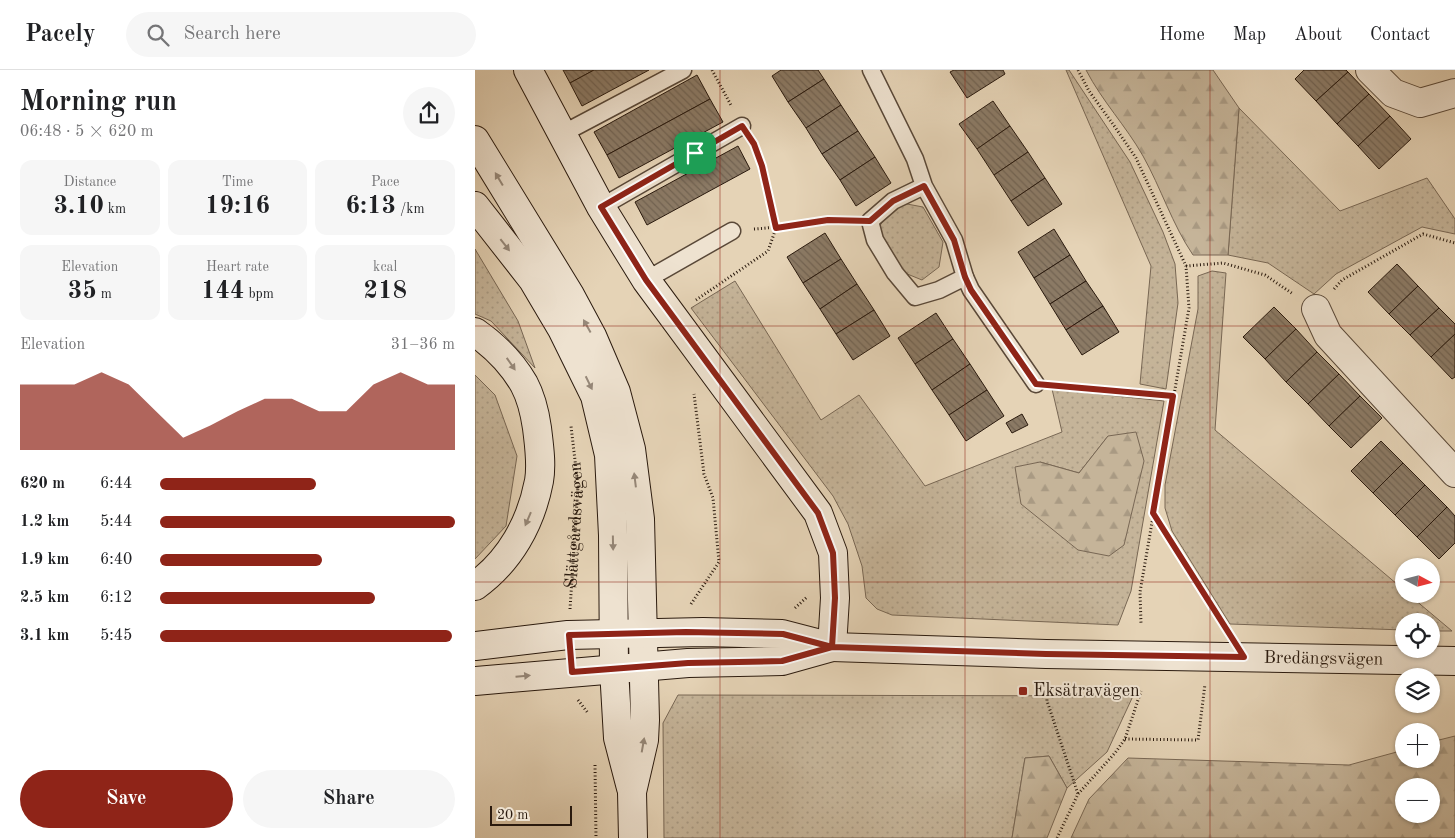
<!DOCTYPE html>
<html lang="en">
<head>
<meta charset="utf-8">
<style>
	body { margin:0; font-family:"Old Standard TT",serif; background:#f6f6f6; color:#202124; height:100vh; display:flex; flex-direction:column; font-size:19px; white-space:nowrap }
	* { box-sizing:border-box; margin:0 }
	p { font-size:16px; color:#757577 }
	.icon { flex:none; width:28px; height:28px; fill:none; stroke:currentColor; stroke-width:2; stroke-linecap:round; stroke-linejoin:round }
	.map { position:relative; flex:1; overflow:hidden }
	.details { display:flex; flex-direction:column; background:#fff; width:475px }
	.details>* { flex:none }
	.needle { width:32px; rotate:97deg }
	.buttons { position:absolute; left:920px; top:488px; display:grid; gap:10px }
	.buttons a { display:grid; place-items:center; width:45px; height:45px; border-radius:50%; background:#fff; box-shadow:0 1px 4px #0004; font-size:25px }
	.scale { position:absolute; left:15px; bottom:12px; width:82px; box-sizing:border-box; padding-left:5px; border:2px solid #2a1a0e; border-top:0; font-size:14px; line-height:18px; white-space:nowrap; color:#2a1a0e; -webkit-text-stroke:4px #eee2d0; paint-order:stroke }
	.pin { position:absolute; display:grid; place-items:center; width:42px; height:42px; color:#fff; margin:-21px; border-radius:10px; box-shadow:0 2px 8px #0006 }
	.round { display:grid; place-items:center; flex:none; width:52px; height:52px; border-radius:26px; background:#f6f6f6 }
	.head { display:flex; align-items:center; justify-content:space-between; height:85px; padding:0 20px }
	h1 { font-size:28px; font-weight:800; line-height:38px }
	.figures { display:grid; grid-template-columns:repeat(3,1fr); gap:8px; height:85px; padding:5px 20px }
	.figures div { display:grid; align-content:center; border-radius:12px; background:#f6f6f6; text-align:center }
	.figures b { font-size:25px; font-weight:800 }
	.figures small { font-size:14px; font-weight:400 }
	.figures p { font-size:14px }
	.chart { height:140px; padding:10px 20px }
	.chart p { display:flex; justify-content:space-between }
	.chart svg { width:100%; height:90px; margin-top:5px; fill:#8f2418; opacity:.7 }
	.cta { display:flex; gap:10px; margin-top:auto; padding:10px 20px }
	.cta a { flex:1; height:58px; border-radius:30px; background:#8f2418; color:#fff; font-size:20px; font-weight:800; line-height:58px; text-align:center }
	.cta a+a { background:#f6f6f6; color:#202124 }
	ul { padding:0 20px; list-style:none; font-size:16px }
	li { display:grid; grid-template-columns:80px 60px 1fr; align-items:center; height:38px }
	li i { height:12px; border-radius:6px; background:#8f2418 }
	header { display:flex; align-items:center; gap:30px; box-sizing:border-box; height:70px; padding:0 25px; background:#fff; border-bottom:1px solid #e0e0e0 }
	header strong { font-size:24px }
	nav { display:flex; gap:28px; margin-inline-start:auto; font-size:18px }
	.search { width:350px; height:45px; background:#f6f6f6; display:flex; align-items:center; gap:12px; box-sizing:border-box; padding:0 18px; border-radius:28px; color:#757577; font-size:19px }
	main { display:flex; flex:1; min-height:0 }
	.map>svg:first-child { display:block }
</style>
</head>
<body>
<header>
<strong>Pacely</strong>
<div class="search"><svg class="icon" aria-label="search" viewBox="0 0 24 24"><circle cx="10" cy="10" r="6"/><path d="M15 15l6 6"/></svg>Search here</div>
<nav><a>Home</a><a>Map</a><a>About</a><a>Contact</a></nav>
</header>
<main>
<section class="details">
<div class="head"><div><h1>Morning run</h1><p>06:48 · 5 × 620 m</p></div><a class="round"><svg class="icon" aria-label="share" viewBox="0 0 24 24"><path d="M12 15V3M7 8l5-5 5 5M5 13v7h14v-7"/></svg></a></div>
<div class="figures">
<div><p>Distance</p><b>3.10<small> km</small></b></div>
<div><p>Time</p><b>19:16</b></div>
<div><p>Pace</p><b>6:13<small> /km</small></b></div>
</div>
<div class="figures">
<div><p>Elevation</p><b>35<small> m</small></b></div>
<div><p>Heart rate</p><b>144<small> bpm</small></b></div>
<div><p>kcal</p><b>218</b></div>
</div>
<div class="chart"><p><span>Elevation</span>31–36 m</p>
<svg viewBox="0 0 160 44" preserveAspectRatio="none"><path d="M0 44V12L10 12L20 12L30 6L40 12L50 25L60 38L70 32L80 25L90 19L100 19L110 25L120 25L130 12L140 6L150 12L160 12V44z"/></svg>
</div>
<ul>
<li><b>620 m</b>6:44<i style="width:53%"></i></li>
<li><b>1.2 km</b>5:44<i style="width:100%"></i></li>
<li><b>1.9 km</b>6:40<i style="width:55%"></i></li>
<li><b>2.5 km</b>6:12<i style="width:73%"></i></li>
<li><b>3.1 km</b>5:45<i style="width:99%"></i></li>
</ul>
<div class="cta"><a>Save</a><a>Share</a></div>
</section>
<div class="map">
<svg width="980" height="768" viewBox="0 0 980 768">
	<defs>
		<pattern id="grass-dots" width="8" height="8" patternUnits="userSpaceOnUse" patternTransform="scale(1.25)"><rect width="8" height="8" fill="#c5b499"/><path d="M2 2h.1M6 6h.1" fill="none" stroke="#a99a83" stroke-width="1.8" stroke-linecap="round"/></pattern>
		<pattern id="forest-firs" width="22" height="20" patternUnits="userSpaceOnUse" patternTransform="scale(1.25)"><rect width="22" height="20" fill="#c5b499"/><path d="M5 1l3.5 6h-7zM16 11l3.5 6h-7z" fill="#a99a83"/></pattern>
		<pattern id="building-back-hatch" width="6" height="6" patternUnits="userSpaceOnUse" patternTransform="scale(1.25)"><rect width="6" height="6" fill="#8b7a65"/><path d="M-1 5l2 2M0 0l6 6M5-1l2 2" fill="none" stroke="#726352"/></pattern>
	</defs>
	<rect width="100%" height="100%" fill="#e5d3b6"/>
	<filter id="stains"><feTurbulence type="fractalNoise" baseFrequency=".004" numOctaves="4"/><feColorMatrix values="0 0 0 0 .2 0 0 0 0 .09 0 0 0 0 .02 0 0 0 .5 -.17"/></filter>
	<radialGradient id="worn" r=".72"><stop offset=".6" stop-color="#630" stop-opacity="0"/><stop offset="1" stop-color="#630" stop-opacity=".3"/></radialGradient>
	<g fill="url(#grass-dots)" stroke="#786754" fill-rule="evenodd">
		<path d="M591,0H594L655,92L688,162L700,194L703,233L691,319L665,314L676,196Z"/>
		<path d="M764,38L865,141L952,108L980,149V164L947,157L861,204L839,224L793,193L753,185Z"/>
		<path d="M432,134L448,137L468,172L464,197L447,210L425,201L402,162C407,149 418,137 432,134Z"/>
		<path d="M0,179L43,251L60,298L16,251L0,244Z"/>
		<path d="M737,201L751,203L740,360L929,520V524H933L977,561H956V551H929V560L755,554L697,461L690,438V415L723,239V206Z"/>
		<path d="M260,211L346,350L384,325L450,416L587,362L577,319L689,331L656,521L643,555L417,545L402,539L391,528L387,496L373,454L358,426L216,238ZM633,366L634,486L565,392L604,403Z"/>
		<path d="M0,305L20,325L42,386L31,456L0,489Z"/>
		<path d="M203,625L658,626L632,682L592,718L574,686L550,688L537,768H189L188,653Z"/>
	</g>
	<g fill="url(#forest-firs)" stroke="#786754" fill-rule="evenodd">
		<path d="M611,0H738L764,38L753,185H718C697,154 686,118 668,86C651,56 627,31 611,0Z"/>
		<path d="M661,362L669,391L649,475L634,486L603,480L546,434L540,397L565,392L604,403L633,366Z"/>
		<path d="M980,666V768H596L614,729L653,688L874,695L929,680V689H956V672ZM929,716H956V744H929Z"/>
		<path d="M574,686L592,718L572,768H537L550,688Z"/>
	</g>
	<g fill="url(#building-back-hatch)" stroke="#2a1a0e">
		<path d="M88,0H119L95,13Z"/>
		<path d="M119,0H174L107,36L95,13Z"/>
		<path d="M306,0H343L349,9L313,32L297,6Z"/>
		<path d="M479,0H528L530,4L492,28L475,2Z"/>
		<path d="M829,0H871L873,2L841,31L820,9Z"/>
		<path d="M873,2L894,24L862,54L841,31Z"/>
		<path d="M222,5L235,29L132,85L119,62Z"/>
		<path d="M349,9L366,35L331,58L313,32Z"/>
		<path d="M894,24L915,46L883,76L862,54Z"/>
		<path d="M235,29L248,52L144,108L132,85Z"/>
		<path d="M518,31L535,56L502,79L484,54Z"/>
		<path d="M366,35L383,61L347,84L331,58Z"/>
		<path d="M915,46L936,69L904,99L883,76Z"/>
		<path d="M535,56L553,82L519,105L502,79Z"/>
		<path d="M383,61L400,87L365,110L347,84Z"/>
		<path d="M263,76L275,99L172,155L160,132Z"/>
		<path d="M553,82L570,108L536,131L519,105Z"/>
		<path d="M400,87L416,113L381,136L365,110Z"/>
		<path d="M570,108L587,134L553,156L536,131Z"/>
		<path d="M579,159L595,185L559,208L543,182Z"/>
		<path d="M350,163L366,189L328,213L312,187Z"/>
		<path d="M595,185L611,211L575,234L559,208Z"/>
		<path d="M366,189L382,214L345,239L328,213Z"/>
		<path d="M922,194L943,216L914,244L893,222Z"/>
		<path d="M611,211L628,236L591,260L575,234Z"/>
		<path d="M382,214L399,240L361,264L345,239Z"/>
		<path d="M943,216L964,238L935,265L914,244Z"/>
		<path d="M628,236L644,262L607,285L591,260Z"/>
		<path d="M799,237L821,259L790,289L768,267Z"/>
		<path d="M964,238L980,254V264L956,287L935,265Z"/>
		<path d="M399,240L415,266L378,290L361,264Z"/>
		<path d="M461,243L478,269L440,294L423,268Z"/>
		<path d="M821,259L842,282L811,312L790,289Z"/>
		<path d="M980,264V307L977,309L956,287Z"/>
		<path d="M478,269L495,294L457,320L440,294Z"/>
		<path d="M842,282L864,304L833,334L811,312Z"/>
		<path d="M495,294L512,320L474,345L457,320Z"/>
		<path d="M864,304L885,326L854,356L833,334Z"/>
		<path d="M512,320L529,346L491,371L474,345Z"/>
		<path d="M885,326L907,348L876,378L854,356Z"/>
		<path d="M547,344L553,355L537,363L531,353Z"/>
		<path d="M906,371L928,393L898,423L876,401Z"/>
		<path d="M928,393L950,415L920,445L898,423Z"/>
		<path d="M950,415L972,437L942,467L920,445Z"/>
		<path d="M972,437L980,446V473L964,489L942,467Z"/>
	</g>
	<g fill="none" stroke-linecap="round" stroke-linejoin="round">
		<defs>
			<g id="lane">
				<path d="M396,0L440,89L449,116L479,170L490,207L464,220L440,227L420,203L400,170L395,151L418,131L449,116"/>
				<path d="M87,64L208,0"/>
				<path d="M126,137L267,56"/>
				<path d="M490,207L496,220L561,314"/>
				<path d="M171,210L257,161"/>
			</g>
			<g id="street">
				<path d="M895,0L918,23L945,33L980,23"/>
				<path d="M841,239L853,265L980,403"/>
			</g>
			<g id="secondary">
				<path d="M53,0L126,137L171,210L343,443L358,483L360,528L357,577"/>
				<path d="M0,70L95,225L117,266L141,322L156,379L165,449L170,650L169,670L157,722L158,768"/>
				<path d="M0,136L58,210L87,259L120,326L134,385L138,465L139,599L143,668L156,718"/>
				<path d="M0,262C20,276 37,293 49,314C56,327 60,344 62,358C64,375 67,394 64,411C56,453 35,491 0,516"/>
				<path id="s2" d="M0,576L93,565L228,562L307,564L357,577L571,584L980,591"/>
				<path d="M0,611L213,593L307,591L357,577"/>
			</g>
		</defs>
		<use href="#lane" stroke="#594838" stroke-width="19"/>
		<use href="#street" stroke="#594838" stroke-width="30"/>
		<use href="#secondary" stroke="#2a1a0e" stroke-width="30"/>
		<g stroke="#2a1a0e" stroke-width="3" stroke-dasharray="1 2.5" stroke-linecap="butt">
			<path d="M237,0L257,37"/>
			<path d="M603,0L614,21L640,57L661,88L711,196L714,238L665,522L666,554"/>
			<path d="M279,159C311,157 342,150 375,150"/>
			<path d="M711,196L748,193L790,205L818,224"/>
			<path d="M859,219L867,210L948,164L980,173"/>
			<path d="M221,230L293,181L301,158L287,96L279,74"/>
			<path d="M582,316L699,326"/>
			<path d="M678,443L751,559"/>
			<path d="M216,534L244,492L238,428L229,404L219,324"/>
			<path d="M320,538L332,527"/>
			<path id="s1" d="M95,539L103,416L96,356"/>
			<path d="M571,612L572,631L603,724"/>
			<path d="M103,630L113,643"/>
			<path d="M650,669L723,670L730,614"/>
			<path d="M120,695L121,768"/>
			<path d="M582,768L603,724L640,683L650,669L666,621"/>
		</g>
		<use href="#lane" stroke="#eee2d0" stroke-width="16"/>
		<use href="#street" stroke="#eee2d0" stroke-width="28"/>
		<use href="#secondary" stroke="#eee2d0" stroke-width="28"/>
	</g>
	<defs><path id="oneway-solid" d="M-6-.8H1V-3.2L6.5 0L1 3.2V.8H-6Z" transform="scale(1.25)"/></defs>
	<g fill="#968879">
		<use href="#oneway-solid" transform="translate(24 109) rotate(-121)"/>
		<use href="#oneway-solid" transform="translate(30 175) rotate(52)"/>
		<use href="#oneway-solid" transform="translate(112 256) rotate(-119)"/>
		<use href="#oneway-solid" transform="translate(36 294) rotate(55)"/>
		<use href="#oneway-solid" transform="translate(114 313) rotate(64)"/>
		<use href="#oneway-solid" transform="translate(160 410) rotate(-97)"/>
		<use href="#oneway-solid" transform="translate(53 449) rotate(113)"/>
		<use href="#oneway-solid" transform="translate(138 473) rotate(89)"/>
		<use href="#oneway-solid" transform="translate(48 606) rotate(-5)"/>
		<use href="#oneway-solid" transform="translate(168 675) rotate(-80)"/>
	</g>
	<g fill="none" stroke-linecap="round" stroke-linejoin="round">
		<defs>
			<path id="route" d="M220,83L126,137L171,210L343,443L358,483L360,528L357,577L307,591L213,593L97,602L94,565L211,562L308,564L357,577L571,584L769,587L678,443L698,326L561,314L496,220L490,207L479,170L449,116L418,131L395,151L353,150L301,158L287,96L279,74L267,56L220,83"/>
		</defs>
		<use href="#route" stroke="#fff" stroke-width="10"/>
		<use href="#route" stroke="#8f2418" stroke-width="6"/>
	</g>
	<path fill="none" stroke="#8f2418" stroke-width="1" stroke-opacity="0.55" d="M245,0V768M490,0V768M735,0V768M0,256H980M0,512H929M956,512H980"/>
	<rect fill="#8f2418" stroke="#eee2d0" stroke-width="2" x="543" y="616" width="10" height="10" rx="2.5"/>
	<g text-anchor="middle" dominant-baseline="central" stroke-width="4" stroke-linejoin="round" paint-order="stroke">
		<g font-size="18" fill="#2a1a0e" stroke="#eee2d0">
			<text stroke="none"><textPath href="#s1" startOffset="84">Slättgårdsvägen</textPath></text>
			<text stroke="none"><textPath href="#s2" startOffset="851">Bredängsvägen</textPath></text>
		</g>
		<g font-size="18" fill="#2a1a0e" stroke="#eee2d0" text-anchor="start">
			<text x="558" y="621">Eksätravägen</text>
		</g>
	</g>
	<rect width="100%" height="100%" filter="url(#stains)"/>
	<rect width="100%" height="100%" fill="url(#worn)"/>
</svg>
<div class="buttons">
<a><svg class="needle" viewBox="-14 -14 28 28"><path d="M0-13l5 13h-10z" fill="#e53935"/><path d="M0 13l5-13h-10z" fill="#757577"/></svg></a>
<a><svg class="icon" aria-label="locate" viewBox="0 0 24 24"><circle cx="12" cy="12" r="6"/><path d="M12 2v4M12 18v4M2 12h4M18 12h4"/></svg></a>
<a><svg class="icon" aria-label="layers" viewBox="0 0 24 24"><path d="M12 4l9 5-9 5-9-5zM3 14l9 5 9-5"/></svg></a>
<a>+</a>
<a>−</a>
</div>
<div class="scale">20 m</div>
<div class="pin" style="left:220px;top:83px;background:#1e9e55"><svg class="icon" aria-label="arrive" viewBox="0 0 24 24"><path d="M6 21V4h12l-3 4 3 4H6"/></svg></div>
</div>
</main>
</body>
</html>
